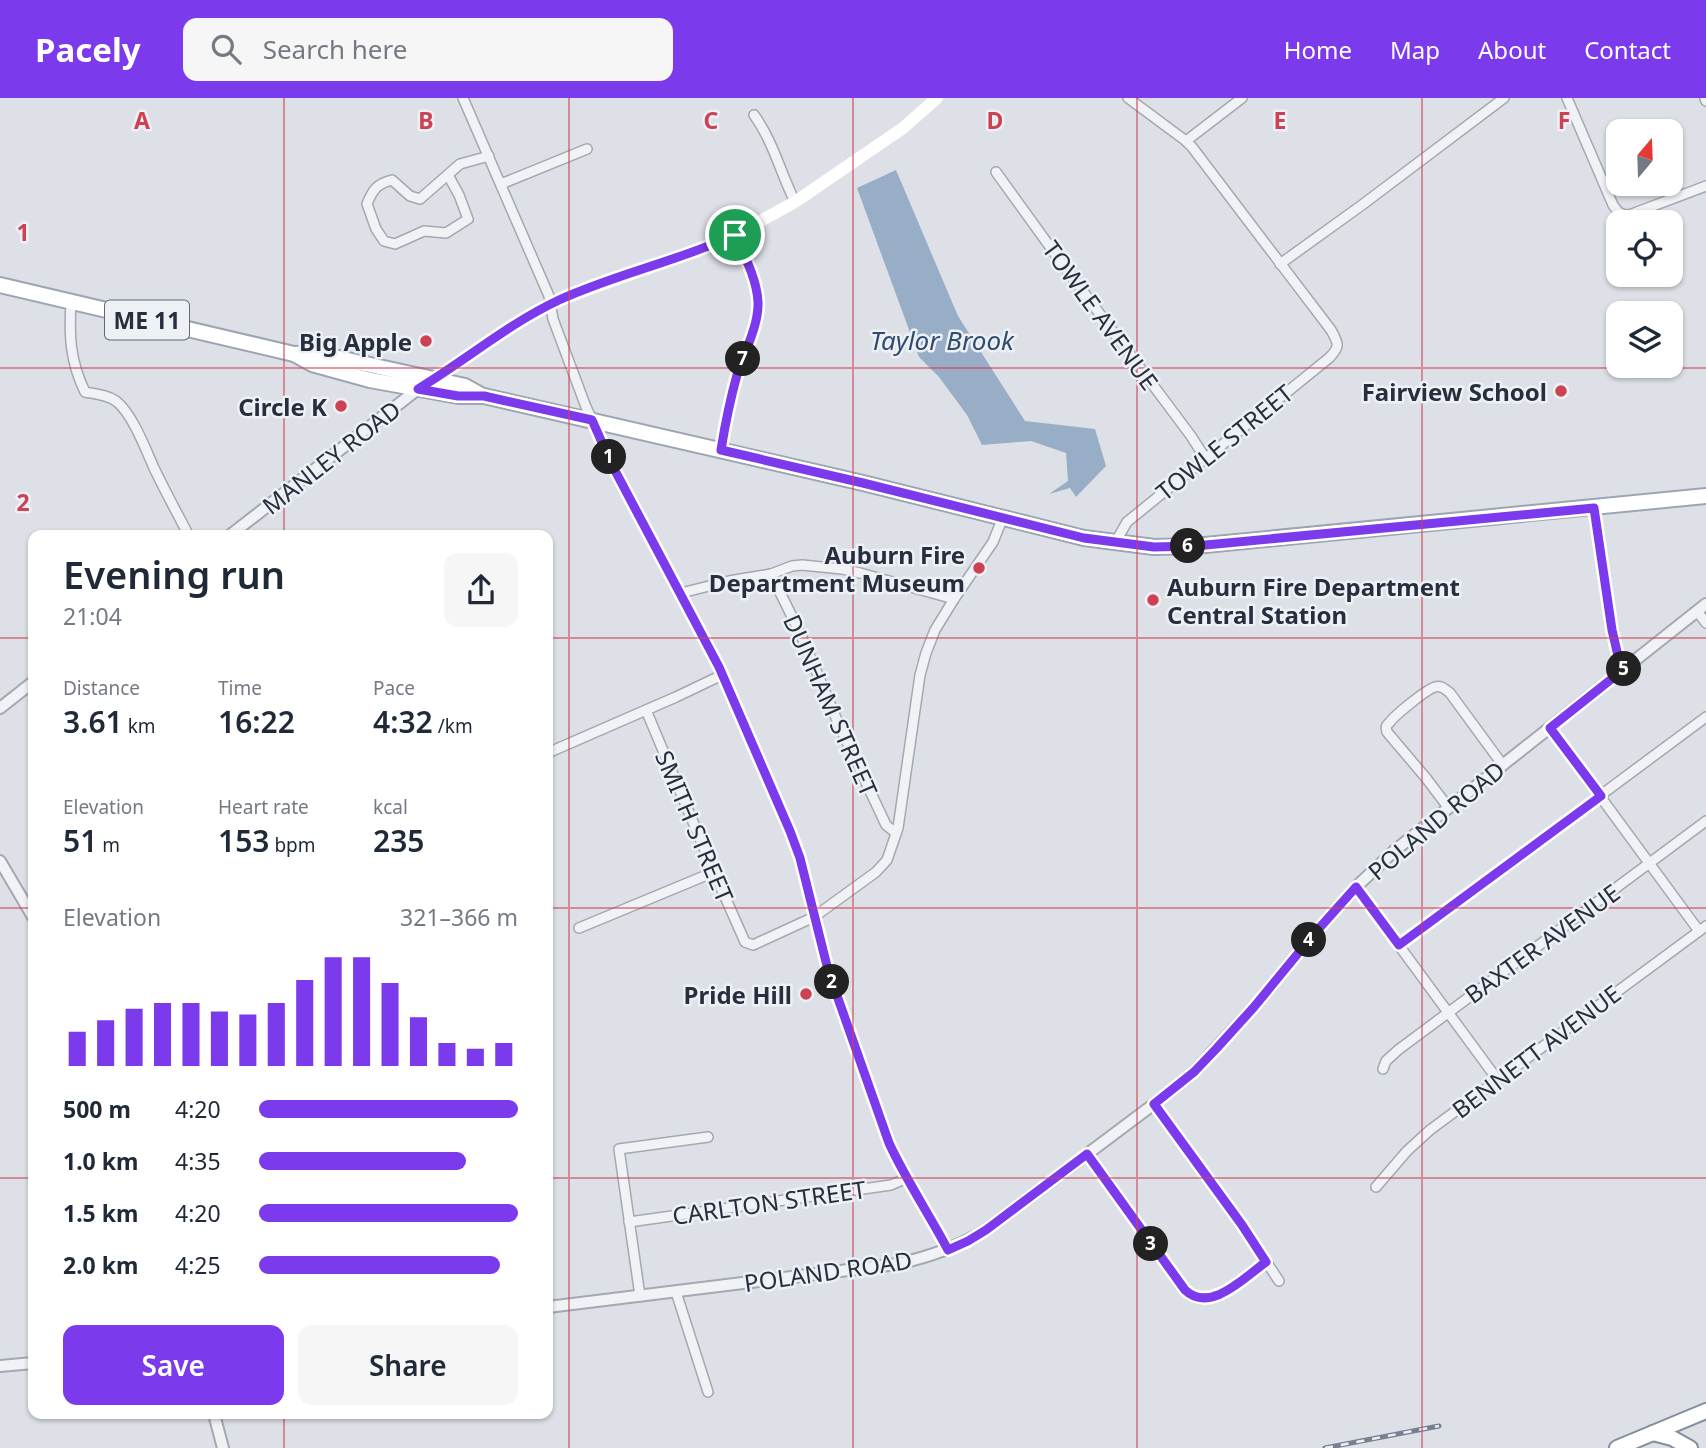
<!DOCTYPE html>
<html lang="en">
<head>
<meta charset="utf-8">
<style>
	body { margin:0; font-family:"Noto Sans",sans-serif; background:#f6f6f7; color:#1f2937; height:100vh; display:flex; flex-direction:column; font-size:26px; white-space:nowrap }
	* { box-sizing:border-box; margin:0 }
	p { font-size:23px; color:#747a83 }
	.icon { flex:none; width:38px; height:38px; fill:none; stroke:currentColor; stroke-width:2; stroke-linecap:round; stroke-linejoin:round }
	.map { position:relative; flex:1; overflow:hidden }
	.side { position:absolute; left:28px; top:432px; width:525px; height:889px; display:flex; flex-direction:column; background:#fff; border-radius:14px; box-shadow:0 2px 5px #0004 }
	.side>* { flex:none }
	.needle { width:46px; rotate:19deg }
	.tools { position:absolute; left:1606px; top:21px; display:grid; gap:14px }
	.tools a { display:grid; place-items:center; width:77px; height:77px; border-radius:14px; background:#fff; box-shadow:0 2px 5px #0004; font-size:35px }
	.pin { position:absolute; display:grid; place-items:center; width:60px; height:60px; color:#fff; margin:-30px; border:4px solid #fff; border-radius:50%; box-shadow:0 2px 7px #0007 }
	.km { position:absolute; width:35px; height:35px; margin:-18px; border-radius:50%; background:#222; color:#fff; font-size:19px; line-height:35px; text-align:center }
	.round { display:grid; place-items:center; flex:none; width:74px; height:74px; border-radius:14px; background:#f6f6f7 }
	.summary { display:flex; align-items:center; justify-content:space-between; height:119px; padding:0 35px }
	h1 { font-size:38px; font-weight:600; line-height:52px }
	.figures { display:grid; grid-template-columns:repeat(3,1fr); gap:10px; height:119px; padding:7px 35px }
	.figures div { display:grid; align-content:center }
	.figures b { font-size:30px; font-weight:600 }
	.figures small { font-size:19px; font-weight:400 }
	.figures p { font-size:19px }
	.chart { height:196px; padding:14px 35px }
	.chart p { display:flex; justify-content:space-between }
	.chart svg { width:100%; height:126px; margin-top:7px; stroke:#7c3aed; stroke-width:6 }
	.primary-button { display:flex; gap:14px; margin-top:auto; padding:14px 35px }
	.primary-button a { flex:1; height:80px; border-radius:14px; background:#7c3aed; color:#fff; font-size:28px; font-weight:600; line-height:80px; text-align:center }
	.primary-button a+a { background:#f6f6f7; color:#1f2937 }
	ul { padding:0 35px; list-style:none; font-size:23px }
	li { display:grid; grid-template-columns:112px 84px 1fr; align-items:center; height:52px }
	li i { height:18px; border-radius:9px; background:#7c3aed }
	header { display:flex; align-items:center; gap:42px; box-sizing:border-box; height:98px; padding:0 35px; background:#7c3aed; color:#fff }
	header strong { font-size:33px }
	nav { display:flex; gap:38px; margin-inline-start:auto; font-size:24px }
	.search { width:490px; height:63px; background:#f6f6f7; display:flex; align-items:center; gap:18px; box-sizing:border-box; padding:0 24px; border-radius:14px; color:#747a83; font-size:26px }
	.map>svg:first-child { display:block }
</style>
</head>
<body>
<header>
<strong>Pacely</strong>
<div class="search"><svg class="icon" aria-label="search" viewBox="0 0 24 24"><circle cx="10" cy="10" r="6"/><path d="M15 15l6 6"/></svg>Search here</div>
<nav><a>Home</a><a>Map</a><a>About</a><a>Contact</a></nav>
</header>
<div class="map">
<svg width="1706" height="1350" viewBox="0 0 1706 1350">
	<rect width="100%" height="100%" fill="#dde1e7"/>
	<path fill="#98aec7" d="M896,72L958,218L1025,323L1095,331L1106,368L1076,399L1070,390L1049,396L1068,383L1066,355L1031,343L982,347L967,317L939,279L919,259L857,90Z"/>
	<g fill="none" stroke-linecap="round" stroke-linejoin="round">
		<defs>
			<g id="minor">
				<path d="M463,0L549,198L553,221L586,309L612,365L719,569L790,733L800,760L828,872L889,1045C906,1082 929,1116 948,1152"/>
				<path d="M1567,0L1613,107C1618,114 1620,117 1629,117L1706,88"/>
				<path d="M1705,0L1706,3"/>
				<path d="M754,17C773,43 781,76 795,104"/>
				<path d="M1186,43L1242,0"/>
				<path d="M996,74L1061,164L1191,338L1205,360"/>
				<path d="M448,77L459,97L468,121L446,135L424,133L395,146L384,143L376,131L367,106C373,91 377,86 392,82L410,98L420,101L460,66L489,58"/>
				<path d="M501,86L587,51"/>
				<path d="M1280,166L1362,107L1504,0"/>
				<path d="M71,204C69,238 70,263 85,294C96,296 107,297 116,303C132,315 146,352 154,370C165,393 177,415 189,438"/>
				<path d="M721,352C725,328 730,302 737,277C744,255 759,227 758,204C757,181 744,157 735,137"/>
				<path d="M1594,410L1612,532L1619,562L1624,571"/>
				<path d="M1115,445L1127,424L1329,260C1340,249 1339,246 1331,232L1192,49L1186,43L1128,0"/>
				<path d="M771,476L801,537L839,627L886,727L896,735"/>
				<path d="M681,495L729,483L771,476L792,468L802,467L842,471L860,475L954,501"/>
				<path d="M1697,513L1706,525"/>
				<path d="M646,612L714,774L745,844L753,847L814,819L876,774L887,762L898,730L920,577L926,555L935,532L954,501L993,444L1003,419"/>
				<path d="M1550,630L1699,833"/>
				<path d="M552,653L676,599L722,577"/>
				<path d="M1448,709L1426,680L1387,634C1386,628 1385,629 1390,624C1395,617 1427,591 1435,589C1441,587 1445,591 1450,595L1502,666"/>
				<path d="M1356,789L1497,981"/>
				<path d="M579,830L714,774"/>
				<path d="M1399,847L1706,619"/>
				<path d="M1383,971L1386,963L1398,952L1706,723"/>
				<path d="M1154,1006L1242,1127L1279,1183"/>
				<path d="M1087,1056L1172,1175C1177,1182 1182,1191 1189,1196C1211,1213 1248,1177 1266,1164"/>
				<path d="M1376,1089L1407,1053L1430,1032L1706,828"/>
				<path d="M629,1124L891,1087L907,1080"/>
				<path d="M676,1194L708,1294"/>
				<path d="M640,1198L619,1051L708,1039"/>
			</g>
			<g id="tertiary">
				<path d="M229,438L418,291"/>
				<path d="M0,610L33,584"/>
				<path d="M0,763L33,819"/>
				<path d="M548,1209L897,1166C929,1159 958,1149 986,1132L1154,1006L1194,974L1254,909L1314,836L1356,789L1394,753L1706,506"/>
				<path d="M0,1268L33,1265"/>
				<path d="M214,1316L223,1350"/>
			</g>
			<g id="primary">
				<path d="M0,187L294,256L316,255L465,288L483,298"/>
				<path d="M294,256L312,266L370,282L458,298H484L863,385L1084,440L1154,449L1195,448L1706,398"/>
			</g>
			<g id="trunk">
				<path d="M1653,1335L1672,1340L1690,1350"/>
				<path d="M1617,1350L1706,1313"/>
			</g>
		</defs>
		<use href="#minor" stroke="#a3a8b1" stroke-width="12"/>
		<use href="#tertiary" stroke="#a3a8b1" stroke-width="14"/>
		<use href="#primary" stroke="#9da5b3" stroke-width="18"/>
		<use href="#trunk" stroke="#858e9d" stroke-width="18"/>
		<use href="#minor" stroke="#f0f2f5" stroke-width="9"/>
		<use href="#tertiary" stroke="#f0f2f5" stroke-width="10"/>
		<path stroke="#fff" stroke-width="12" d="M428,285L518,224L559,202L703,150L744,132L795,104L903,30L937,0"/>
		<use href="#primary" stroke="#fff" stroke-width="14"/>
		<use href="#trunk" stroke="#fff" stroke-width="14"/>
		<defs>
			<path id="rail" d="M1325,1350L1439,1328"/>
		</defs>
		<use href="#rail" stroke="#778090" stroke-width="5"/>
		<use href="#rail" stroke="#edf0f5" stroke-width="2.5" stroke-dasharray="8" stroke-linecap="butt"/>
	</g>
	<g fill="none" stroke-linecap="round" stroke-linejoin="round">
		<defs>
			<path id="route" d="M735,137C744,157 757,181 758,204C759,227 744,255 737,277C730,302 725,327 721,352L863,385L1084,440L1154,449L1195,448L1594,410L1612,532L1619,562L1624,571L1550,630L1601,698L1399,847L1356,789L1314,836L1254,909L1216,951L1194,974L1154,1006L1242,1127L1266,1164C1245,1179 1210,1216 1185,1192L1087,1056L986,1132L968,1143L948,1152C929,1116 906,1082 889,1045L828,872L800,760L790,733L719,569L611,365L592,322L484,298H458L418,291C466,262 508,226 559,202C616,176 678,163 735,137Z"/>
		</defs>
		<use href="#route" stroke="#fff" stroke-width="14"/>
		<use href="#route" stroke="#7c3aed" stroke-width="9"/>
	</g>
	<path fill="none" stroke="#cc4253" stroke-width="2" stroke-opacity="0.55" d="M284,0V438M569,0V1350M853,0V1350M1137,0V1350M1422,0V1350M0,270H1706M0,540H33M548,540H1706M0,810H33M548,810H1706M0,1080H33M548,1080H1706M284,1316V1350"/>
	<g fill="#cc4253" stroke="#edf0f5" stroke-width="2.5">
		<circle cx="426" cy="243" r="7"/>
		<circle cx="1561" cy="293" r="7"/>
		<circle cx="341" cy="308" r="7"/>
		<circle cx="979" cy="470" r="7"/>
		<circle cx="1153" cy="502" r="7"/>
		<circle cx="806" cy="896" r="7"/>
	</g>
	<g text-anchor="middle" dominant-baseline="central" stroke-width="5" stroke-linejoin="round" paint-order="stroke">
		<rect fill="#edf0f5" stroke="#626874" stroke-width="2" x="105" y="202.5" width="84" height="39" rx="5"/>
		<g font-size="23" font-weight="bold" fill="#272e3d">
			<text x="147" y="222">ME 11</text>
		</g>
		<g font-size="24" fill="#272e3d" stroke="#edf0f5">
			<text transform="translate(1101 217) rotate(54)">TOWLE AVENUE</text>
			<text transform="translate(1224 344) rotate(-39)">TOWLE STREET</text>
			<text transform="translate(331 359) rotate(-38)">MANLEY ROAD</text>
			<text transform="translate(831 607) rotate(66)">DUNHAM STREET</text>
			<text transform="translate(1436 722) rotate(-40)">POLAND ROAD</text>
			<text transform="translate(695 728) rotate(67)">SMITH STREET</text>
			<text transform="translate(1542 845) rotate(-36)">BAXTER AVENUE</text>
			<text transform="translate(1536 953) rotate(-37)">BENNETT AVENUE</text>
			<text transform="translate(769 1104) rotate(-8)">CARLTON STREET</text>
			<text transform="translate(828 1173) rotate(-8)">POLAND ROAD</text>
		</g>
		<g font-size="24" font-weight="bold" fill="#272e3d" stroke="#edf0f5" text-anchor="end">
			<text x="412" y="243">Big Apple</text>
			<text x="1547" y="293">Fairview School</text>
			<text x="327" y="308">Circle K</text>
			<text x="965" y="456">Auburn Fire<tspan x="965" dy="28">Department Museum</tspan></text>
			<text x="1167" y="488" text-anchor="start">Auburn Fire Department<tspan x="1167" dy="28">Central Station</tspan></text>
			<text x="792" y="896">Pride Hill</text>
		</g>
		<g font-size="26" font-style="italic" fill="#314c71" stroke="#edf0f5">
			<text x="942" y="242">Taylor Brook</text>
		</g>
	</g>
	<g font-size="23" text-anchor="middle" font-weight="bold" fill="#cc4253" stroke="#edf0f5" stroke-width="5" stroke-linejoin="round" paint-order="stroke">
		<text x="142" y="31">A</text>
		<text x="426" y="31">B</text>
		<text x="711" y="31">C</text>
		<text x="995" y="31">D</text>
		<text x="1280" y="31">E</text>
		<text x="1564" y="31">F</text>
		<text x="23" y="143">1</text>
		<text x="23" y="413">2</text>
	</g>
</svg>
<div class="tools">
<a><svg class="needle" viewBox="-14 -14 28 28"><path d="M0-13l5 13h-10z" fill="#e53935"/><path d="M0 13l5-13h-10z" fill="#747a83"/></svg></a>
<a><svg class="icon" aria-label="locate" viewBox="0 0 24 24"><circle cx="12" cy="12" r="6"/><path d="M12 2v4M12 18v4M2 12h4M18 12h4"/></svg></a>
<a><svg class="icon" aria-label="layers" viewBox="0 0 24 24"><path d="M12 4l9 5-9 5-9-5zM3 14l9 5 9-5"/></svg></a>
</div>
<div class="pin" style="left:735px;top:137px;background:#1e9e55"><svg class="icon" aria-label="arrive" viewBox="0 0 24 24"><path d="M6 21V4h12l-3 4 3 4H6"/></svg></div>
<b class="km" style="left:609px;top:359px">1</b>
<b class="km" style="left:832px;top:884px">2</b>
<b class="km" style="left:1151px;top:1146px">3</b>
<b class="km" style="left:1309px;top:842px">4</b>
<b class="km" style="left:1624px;top:571px">5</b>
<b class="km" style="left:1188px;top:448px">6</b>
<b class="km" style="left:743px;top:261px">7</b>
<section class="side">
<div class="summary"><div><h1>Evening run</h1><p>21:04</p></div><a class="round"><svg class="icon" aria-label="share" viewBox="0 0 24 24"><path d="M12 15V3M7 8l5-5 5 5M5 13v7h14v-7"/></svg></a></div>
<div class="figures">
<div><p>Distance</p><b>3.61<small> km</small></b></div>
<div><p>Time</p><b>16:22</b></div>
<div><p>Pace</p><b>4:32<small> /km</small></b></div>
</div>
<div class="figures">
<div><p>Elevation</p><b>51<small> m</small></b></div>
<div><p>Heart rate</p><b>153<small> bpm</small></b></div>
<div><p>kcal</p><b>235</b></div>
</div>
<div class="chart"><p><span>Elevation</span>321–366 m</p>
<svg viewBox="0 0 160 44" preserveAspectRatio="none"><path d="M5 44V32M15 44V28M25 44V24M35 44V22M45 44V22M55 44V25M65 44V26M75 44V22M85 44V14M95 44V6M105 44V6M115 44V15M125 44V27M135 44V36M145 44V38M155 44V36"/></svg>
</div>
<ul>
<li><b>500 m</b>4:20<i style="width:100%"></i></li>
<li><b>1.0 km</b>4:35<i style="width:80%"></i></li>
<li><b>1.5 km</b>4:20<i style="width:100%"></i></li>
<li><b>2.0 km</b>4:25<i style="width:93%"></i></li>
</ul>
<div class="primary-button"><a>Save</a><a>Share</a></div>
</section>
</div>
</body>
</html>
